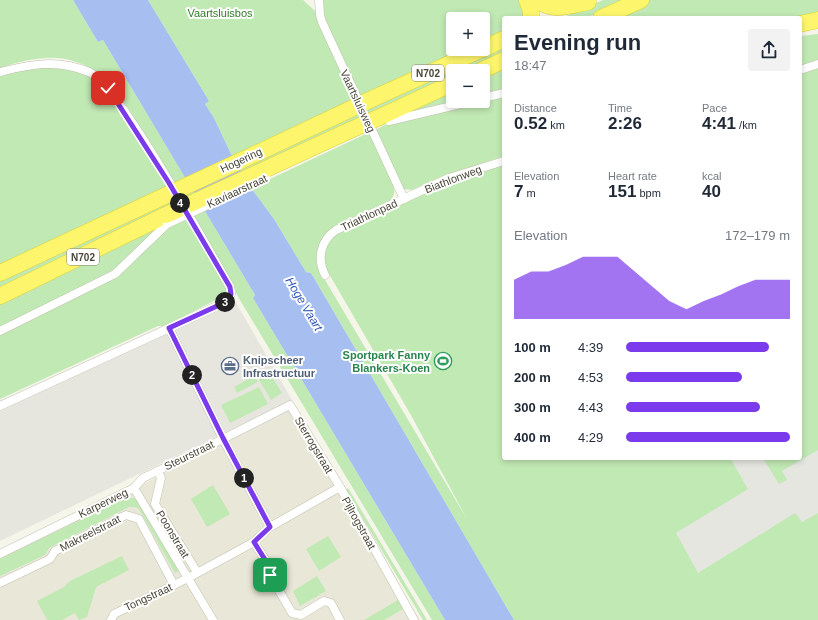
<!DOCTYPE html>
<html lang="en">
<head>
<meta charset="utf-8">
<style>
	body { margin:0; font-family:Arial,sans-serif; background:#f2f2f3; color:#1f2937; height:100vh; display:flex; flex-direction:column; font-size:15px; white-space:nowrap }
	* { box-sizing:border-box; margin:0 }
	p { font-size:13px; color:#747a83 }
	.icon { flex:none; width:22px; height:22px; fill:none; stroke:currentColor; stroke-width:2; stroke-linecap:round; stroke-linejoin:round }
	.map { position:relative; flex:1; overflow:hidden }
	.details { position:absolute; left:502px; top:16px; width:300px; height:444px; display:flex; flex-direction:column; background:#fff; border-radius:4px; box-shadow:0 2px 6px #0003 }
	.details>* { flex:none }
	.tools { position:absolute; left:446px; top:12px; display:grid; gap:8px }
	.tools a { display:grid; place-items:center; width:44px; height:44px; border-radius:4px; background:#fff; box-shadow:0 2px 6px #0003; font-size:20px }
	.pin { position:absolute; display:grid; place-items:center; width:34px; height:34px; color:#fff; margin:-17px; border-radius:8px; box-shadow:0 2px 6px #0006 }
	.km { position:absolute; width:20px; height:20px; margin:-10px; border-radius:50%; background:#222; color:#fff; font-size:11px; line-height:20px; text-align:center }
	.round { display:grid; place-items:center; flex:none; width:42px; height:42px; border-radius:4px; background:#f2f2f3 }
	.headline { display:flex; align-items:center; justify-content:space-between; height:68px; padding:0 12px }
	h1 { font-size:22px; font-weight:600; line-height:30px }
	.figures { display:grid; grid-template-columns:repeat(3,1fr); gap:6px; height:68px; padding:4px 12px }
	.figures div { display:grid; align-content:center }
	.figures b { font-size:17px; font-weight:600 }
	.figures small { font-size:11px; font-weight:400 }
	.figures p { font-size:11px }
	.chart { height:112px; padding:8px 12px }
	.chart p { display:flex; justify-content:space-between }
	.chart svg { width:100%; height:72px; margin-top:4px; fill:#7c3aed; opacity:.7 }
	ul { padding:0 12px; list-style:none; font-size:13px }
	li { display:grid; grid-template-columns:64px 48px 1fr; align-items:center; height:30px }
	li i { height:10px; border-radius:5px; background:#7c3aed }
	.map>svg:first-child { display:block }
</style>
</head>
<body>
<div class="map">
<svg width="818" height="620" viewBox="0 0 818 620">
	<rect width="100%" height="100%" fill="#f5f5ea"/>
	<path fill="#e9e8d8" d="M289,409L420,620H0V558Z"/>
	<path fill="#e7e6de" d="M231,294L292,400L0,541V401Z"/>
	<g fill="#c1e9b3">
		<path d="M0,0H73L98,42L103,40L255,295L253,298L445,620H432L240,300L130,111C94,57 62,47 0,68Z"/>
		<path d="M148,0H303L315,11L318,16L355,101L233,158L214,118L205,104L209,101Z"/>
		<path d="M323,0H523L525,18H504V34L483,43V19H453V49H470L361,98L322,13Z"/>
		<path d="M603,0H627L586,18H562Z"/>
		<path d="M649,0H818V16L800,18H617L620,13Z"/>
		<path d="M818,34V60L800,66V36Z"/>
		<path d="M504,44V55L469,71H453V78L369,116L365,107Z"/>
		<path d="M49,63C60,66 73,68 84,73C116,87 151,158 169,188L0,270V73Z"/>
		<path d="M504,66V90L483,95V73Z"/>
		<path d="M818,67V620H514L311,273L306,272L274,219L251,188L370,132C377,148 391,173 394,189C395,193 393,197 391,201L323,238L322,275L467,519L412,417L325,267C324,253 325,246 334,235L449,181L504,164V458H800V72Z"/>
		<path d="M453,87V101H462L406,113Z"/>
		<path d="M504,95V156L443,176L412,190L404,189L400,184L375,130L395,120L430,115Z"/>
		<path d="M359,109L364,119L243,175L238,166Z"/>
		<path d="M174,196L179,205L0,291V279Z"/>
		<path d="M186,218L227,288V294L173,322L166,326H158L0,399V333L112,280L169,226Z"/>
		<path d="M168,220L119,267L0,327V300Z"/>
		<path d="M267,369L282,393L271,400L256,375Z"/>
		<path d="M254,376L258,382L237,393L234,387Z"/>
		<path d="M259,387L268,404L230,423L221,405Z"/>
		<path d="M213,485L230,514L207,527L191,499Z"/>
		<path d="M348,488L427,620H423L346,490Z"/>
		<path d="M125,498H135L139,502L179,571L175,573L139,509L135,507H129L49,548L45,555L0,576V559Z"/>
		<path d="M328,536L341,557L319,571L306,549Z"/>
		<path d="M122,556L129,570L96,587L87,617L79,620L75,613L62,620H47L37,601L64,587L70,581Z"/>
		<path d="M317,576L326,591L300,606L293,591Z"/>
		<path d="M398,600L403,609L384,620H364Z"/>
	</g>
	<path fill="#e6e6e1" d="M818,450V513L802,522L795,513L698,573L676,533L748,489L730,458H763L779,484L787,480L782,471Z"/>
	<path fill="#a7bef1" d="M73,0H148L209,101L205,104L214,118L231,154L251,188L274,219L306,272L311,273L514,620H445L253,298L255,295L103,40L98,42Z"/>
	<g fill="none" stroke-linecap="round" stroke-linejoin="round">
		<defs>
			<g id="street">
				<path d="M319,0L320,15L322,22L404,199"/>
				<path d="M800,70L818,64"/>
				<path d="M0,72C32,64 57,59 89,72C119,85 209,251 230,287L231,294L228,301L0,406"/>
				<path d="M483,98L504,93"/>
				<path d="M389,121L473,101"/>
				<path d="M325,275C317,259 320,241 336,230L449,178L504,161"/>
				<path d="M0,331L115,274L167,224"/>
				<path d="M158,471L161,478L155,504L197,572"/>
				<path d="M134,488L213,620"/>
				<path d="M270,527L223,439L290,405L340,487"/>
				<path d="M254,542L269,566L270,575L292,613L301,615L324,601L331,603L340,620"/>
				<path d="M0,554L134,488L143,478L223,439L169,328"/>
				<path d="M0,583L50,559L55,551L126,515L139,519L174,585"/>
				<path d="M111,620L114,614L188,578L254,542L270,527L340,487L414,620"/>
			</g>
			<g id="highway">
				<path d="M527,0L531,11V18"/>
				<path d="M538,0C552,13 571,5 588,2"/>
				<path d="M601,18L641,0"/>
				<path d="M800,24L818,20"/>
				<path d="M483,49L504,39"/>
				<path d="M480,71L504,60"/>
				<path d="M374,98L482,49"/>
				<path d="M382,116L453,83"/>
				<path d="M253,155L336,116"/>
				<path d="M266,169L344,133"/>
				<path d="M0,273L156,200"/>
				<path d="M0,296L166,215"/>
			</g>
		</defs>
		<use href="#street" stroke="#c0bfac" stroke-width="9"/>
		<use href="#highway" stroke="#ddd03b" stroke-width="17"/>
		<use href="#street" stroke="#fff" stroke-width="8"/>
		<use href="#highway" stroke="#fdf66c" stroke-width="16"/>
		<defs>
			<path id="street-bridge" d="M167,224L266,178"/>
			<g id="highway-bridge">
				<path d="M336,116L374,98"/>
				<path d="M344,133L382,116"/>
				<path d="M156,200L253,155"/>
				<path d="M166,215L266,169"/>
			</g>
		</defs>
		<use href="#street-bridge" stroke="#c0bfac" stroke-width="9" stroke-linecap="butt"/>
		<use href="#highway-bridge" stroke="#ddd03b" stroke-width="17" stroke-linecap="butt"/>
		<use href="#street-bridge" stroke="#fff" stroke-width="8"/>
		<use href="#highway-bridge" stroke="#fdf66c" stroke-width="16"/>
	</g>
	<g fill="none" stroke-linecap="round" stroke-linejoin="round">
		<defs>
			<path id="route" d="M108,88L169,183L230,287L231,294L228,301L169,328L223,438L270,527L254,542L269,566L270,575"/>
		</defs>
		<use href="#route" stroke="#fff" stroke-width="8"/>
		<use href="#route" stroke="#7c3aed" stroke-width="5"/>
	</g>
	<defs>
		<symbol id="stadium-ring" viewBox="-11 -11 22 22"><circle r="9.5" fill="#fff" stroke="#2e9e5b" stroke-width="1.5"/><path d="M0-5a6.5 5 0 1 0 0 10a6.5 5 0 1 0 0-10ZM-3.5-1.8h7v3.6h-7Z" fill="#2e9e5b"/></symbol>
		<symbol id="office-ring" viewBox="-11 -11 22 22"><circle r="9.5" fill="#fff" stroke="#5c6f8a" stroke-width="1.5"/><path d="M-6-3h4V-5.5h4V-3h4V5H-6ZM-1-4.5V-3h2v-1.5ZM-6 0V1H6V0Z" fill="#5c6f8a"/></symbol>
	</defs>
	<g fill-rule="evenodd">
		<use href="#stadium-ring" x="433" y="351" width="20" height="20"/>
		<use href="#office-ring" x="220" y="356" width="20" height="20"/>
	</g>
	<g text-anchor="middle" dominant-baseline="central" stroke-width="4" stroke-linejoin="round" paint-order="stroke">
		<g fill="#fff" stroke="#807e74" stroke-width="1">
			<rect x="412" y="65" width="32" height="16" rx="3"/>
			<rect x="67" y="249" width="32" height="16" rx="3"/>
		</g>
		<g font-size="10" font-weight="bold" fill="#494738">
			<text x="428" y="73">N702</text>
			<text x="83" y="257">N702</text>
		</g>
		<g font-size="11" fill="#327b2a" stroke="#fff">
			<text x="220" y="13">Vaartsluisbos</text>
		</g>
		<g font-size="11" fill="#494738" stroke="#fff">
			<text transform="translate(358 101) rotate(65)">Vaartsluisweg</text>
			<text transform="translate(241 160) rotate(-25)">Hogering</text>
			<text transform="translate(453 179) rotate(-21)">Biathlonweg</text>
			<text transform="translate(237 191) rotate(-25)">Kaviaarstraat</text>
			<text transform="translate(369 215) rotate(-25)">Triathlonpad</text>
			<text transform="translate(314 445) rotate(59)">Sterrogstraat</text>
			<text transform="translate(189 455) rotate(-26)">Steurstraat</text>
			<text transform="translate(103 503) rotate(-26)">Karperweg</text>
			<text transform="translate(359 523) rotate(61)">Pijlrogstraat</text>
			<text transform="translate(90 533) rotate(-27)">Makreelstraat</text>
			<text transform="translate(173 534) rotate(59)">Poonstraat</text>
			<text transform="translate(148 597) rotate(-25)">Tongstraat</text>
		</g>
		<g font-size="11" font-weight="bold" fill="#27864d" stroke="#fff" text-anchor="end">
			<text x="430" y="355">Sportpark Fanny<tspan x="430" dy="13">Blankers-Koen</tspan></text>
		</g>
		<g font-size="11" font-weight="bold" fill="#4e5e75" stroke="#fff" text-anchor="start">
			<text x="243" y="360">Knipscheer<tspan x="243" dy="13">Infrastructuur</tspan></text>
		</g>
		<g font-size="12" font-style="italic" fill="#3057b6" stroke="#fff">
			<text transform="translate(304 304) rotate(59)">Hoge Vaart</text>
		</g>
	</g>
</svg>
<div class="tools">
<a>+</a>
<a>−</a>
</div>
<div class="pin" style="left:270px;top:575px;background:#1e9e55"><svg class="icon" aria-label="arrive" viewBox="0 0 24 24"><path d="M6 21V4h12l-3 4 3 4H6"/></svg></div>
<div class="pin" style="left:108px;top:88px;background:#d93025"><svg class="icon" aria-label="check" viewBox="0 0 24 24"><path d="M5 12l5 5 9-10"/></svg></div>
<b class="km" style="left:244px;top:478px">1</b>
<b class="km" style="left:192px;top:375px">2</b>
<b class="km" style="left:225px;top:302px">3</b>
<b class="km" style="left:180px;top:203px">4</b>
<section class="details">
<div class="headline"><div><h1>Evening run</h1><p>18:47</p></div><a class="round"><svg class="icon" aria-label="share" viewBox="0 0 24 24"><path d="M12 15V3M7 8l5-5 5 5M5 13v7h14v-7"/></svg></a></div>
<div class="figures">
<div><p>Distance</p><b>0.52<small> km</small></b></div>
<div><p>Time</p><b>2:26</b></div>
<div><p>Pace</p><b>4:41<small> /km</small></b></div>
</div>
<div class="figures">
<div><p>Elevation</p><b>7<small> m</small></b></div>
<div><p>Heart rate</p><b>151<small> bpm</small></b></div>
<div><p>kcal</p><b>40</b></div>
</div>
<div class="chart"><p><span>Elevation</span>172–179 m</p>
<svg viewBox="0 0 160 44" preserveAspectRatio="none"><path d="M0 44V20L10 15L20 15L30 11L40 6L50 6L60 6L70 15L80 24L90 33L100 38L110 33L120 29L130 24L140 20L150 20L160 20V44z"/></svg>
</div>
<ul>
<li><b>100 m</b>4:39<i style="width:87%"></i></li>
<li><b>200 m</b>4:53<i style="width:71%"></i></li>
<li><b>300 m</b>4:43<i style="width:82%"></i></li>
<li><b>400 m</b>4:29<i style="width:100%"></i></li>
</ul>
</section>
</div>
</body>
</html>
